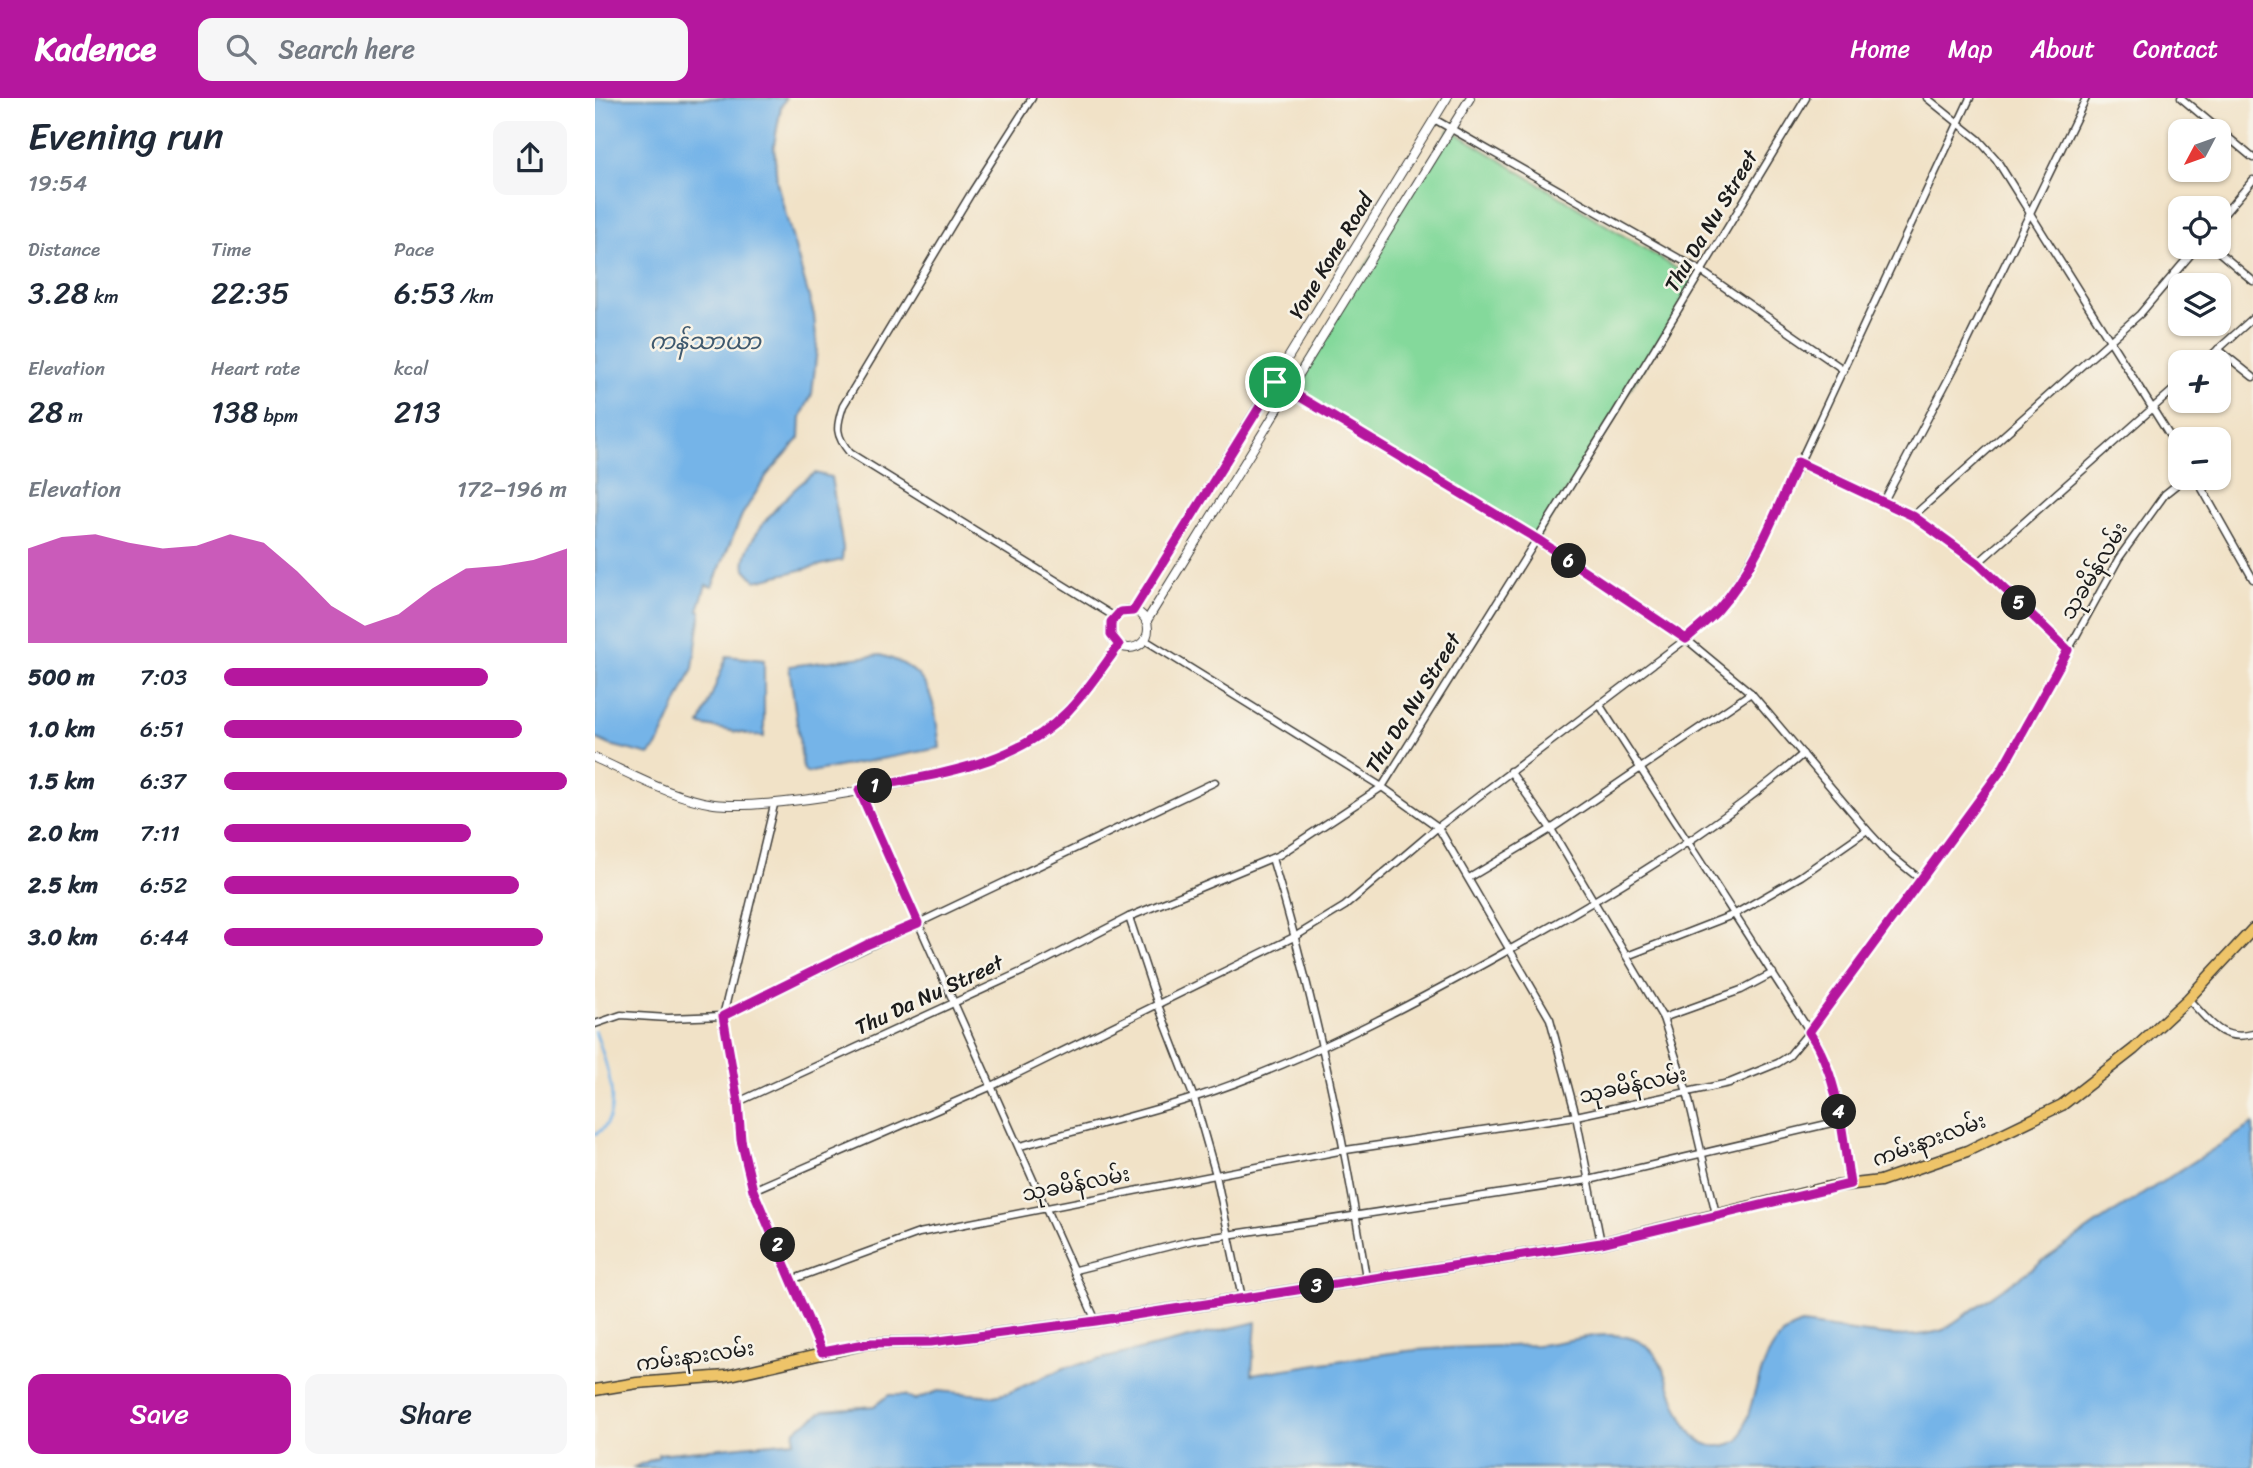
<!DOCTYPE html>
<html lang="en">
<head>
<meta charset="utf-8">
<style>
	body { margin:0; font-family:Sriracha,"Noto Sans Myanmar",sans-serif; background:#f6f6f7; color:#1f2937; height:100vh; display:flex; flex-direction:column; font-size:26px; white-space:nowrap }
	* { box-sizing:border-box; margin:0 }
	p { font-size:23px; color:#747a83 }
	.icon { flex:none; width:38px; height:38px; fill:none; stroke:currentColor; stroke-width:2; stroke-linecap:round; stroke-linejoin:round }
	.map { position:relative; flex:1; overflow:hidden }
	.side { display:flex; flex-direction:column; background:#fff; width:595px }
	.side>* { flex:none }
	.needle { width:46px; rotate:229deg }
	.tools { position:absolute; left:1573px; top:21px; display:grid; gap:14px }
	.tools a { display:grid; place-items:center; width:63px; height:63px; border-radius:14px; background:#fff; box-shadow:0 2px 5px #0004; font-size:35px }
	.pin { position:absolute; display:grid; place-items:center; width:60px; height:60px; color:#fff; margin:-30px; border:4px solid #fff; border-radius:50%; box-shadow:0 2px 7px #0007 }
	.km { position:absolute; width:35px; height:35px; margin:-18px; border-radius:50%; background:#222; color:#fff; font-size:19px; line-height:35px; text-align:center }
	.round { display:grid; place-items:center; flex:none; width:74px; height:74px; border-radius:14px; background:#f6f6f7 }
	.overview { display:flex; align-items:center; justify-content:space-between; height:119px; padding:0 28px }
	h1 { font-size:38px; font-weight:600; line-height:52px }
	.stats { display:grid; grid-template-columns:repeat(3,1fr); gap:10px; height:119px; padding:7px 28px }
	.stats div { display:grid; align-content:center }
	.stats b { font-size:30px; font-weight:600 }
	.stats small { font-size:19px; font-weight:400 }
	.stats p { font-size:19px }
	.chart { height:196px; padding:14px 28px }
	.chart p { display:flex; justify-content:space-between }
	.chart svg { width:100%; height:126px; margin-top:7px; fill:#b5179e; opacity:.7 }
	.primary-button { display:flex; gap:14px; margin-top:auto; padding:14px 28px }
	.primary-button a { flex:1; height:80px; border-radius:14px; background:#b5179e; color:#fff; font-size:28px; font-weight:600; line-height:80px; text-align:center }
	.primary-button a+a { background:#f6f6f7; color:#1f2937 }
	ul { padding:0 28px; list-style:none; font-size:23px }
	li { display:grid; grid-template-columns:112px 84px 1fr; align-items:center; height:52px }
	li i { height:18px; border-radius:9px; background:#b5179e }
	header { display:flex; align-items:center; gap:42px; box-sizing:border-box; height:98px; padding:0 35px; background:#b5179e; color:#fff }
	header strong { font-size:33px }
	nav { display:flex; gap:38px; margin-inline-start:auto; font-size:24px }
	.search { width:490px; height:63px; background:#f6f6f7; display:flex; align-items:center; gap:18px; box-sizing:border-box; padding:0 24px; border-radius:14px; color:#747a83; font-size:26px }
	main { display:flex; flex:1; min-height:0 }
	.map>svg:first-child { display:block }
</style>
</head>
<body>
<header>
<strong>Kadence</strong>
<div class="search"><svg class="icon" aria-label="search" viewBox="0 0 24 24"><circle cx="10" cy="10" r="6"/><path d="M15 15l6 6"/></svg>Search here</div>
<nav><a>Home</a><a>Map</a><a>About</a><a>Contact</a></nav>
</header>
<main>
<section class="side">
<div class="overview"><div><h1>Evening run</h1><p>19:54</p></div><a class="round"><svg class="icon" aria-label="share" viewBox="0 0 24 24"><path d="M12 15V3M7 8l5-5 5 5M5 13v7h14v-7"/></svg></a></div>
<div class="stats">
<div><p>Distance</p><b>3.28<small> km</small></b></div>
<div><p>Time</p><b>22:35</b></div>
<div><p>Pace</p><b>6:53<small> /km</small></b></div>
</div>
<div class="stats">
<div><p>Elevation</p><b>28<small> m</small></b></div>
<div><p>Heart rate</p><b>138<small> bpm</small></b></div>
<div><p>kcal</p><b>213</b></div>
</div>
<div class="chart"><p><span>Elevation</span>172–196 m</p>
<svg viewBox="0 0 160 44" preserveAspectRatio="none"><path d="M0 44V11L10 7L20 6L30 9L40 11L50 10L60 6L70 9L80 19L90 31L100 38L110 34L120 25L130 18L140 17L150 15L160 11V44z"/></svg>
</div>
<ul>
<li><b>500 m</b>7:03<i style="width:77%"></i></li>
<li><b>1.0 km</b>6:51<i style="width:87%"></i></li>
<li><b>1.5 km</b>6:37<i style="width:100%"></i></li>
<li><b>2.0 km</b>7:11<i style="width:72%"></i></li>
<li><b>2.5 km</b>6:52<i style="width:86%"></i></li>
<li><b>3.0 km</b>6:44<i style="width:93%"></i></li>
</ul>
<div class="primary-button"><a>Save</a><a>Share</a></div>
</section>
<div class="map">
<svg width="1658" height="1370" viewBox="0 0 1658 1370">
	<rect width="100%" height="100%" fill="#f7f3e8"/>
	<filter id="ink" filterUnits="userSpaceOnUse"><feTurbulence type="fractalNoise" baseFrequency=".0143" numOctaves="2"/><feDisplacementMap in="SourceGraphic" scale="14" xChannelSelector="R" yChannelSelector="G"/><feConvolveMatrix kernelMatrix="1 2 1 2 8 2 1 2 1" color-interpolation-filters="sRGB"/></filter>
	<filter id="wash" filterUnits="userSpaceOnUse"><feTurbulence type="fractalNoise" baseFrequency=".00686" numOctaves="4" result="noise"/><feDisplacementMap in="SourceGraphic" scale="28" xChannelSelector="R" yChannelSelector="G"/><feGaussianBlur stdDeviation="1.57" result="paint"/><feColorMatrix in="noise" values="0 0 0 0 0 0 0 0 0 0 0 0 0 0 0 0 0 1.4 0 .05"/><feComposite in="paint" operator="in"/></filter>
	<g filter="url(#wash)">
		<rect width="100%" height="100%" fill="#f1e2c7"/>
		<path fill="#84d99b" stroke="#507a5c" stroke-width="2" d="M855,31L1102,183L942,441L694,293Z"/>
		<g fill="#74b4e8" stroke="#486882" stroke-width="2">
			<path d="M0,0H191L186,9L179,47L182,85L219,217L222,250L217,296L206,319L205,340L172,377L147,417L117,489L111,487L103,512L106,513L98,570L62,649L54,657L15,647L0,640Z"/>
			<path d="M220,375L236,379L248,450L247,462L161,483L150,471C144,444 198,388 220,375Z"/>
			<path d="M285,557C338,571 339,603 345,650L211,675L208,670L194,568Z"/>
			<path d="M132,558L169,562V639L105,627Z"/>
			<path d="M1658,1026V1370H37L63,1359V1356L199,1343L200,1332L230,1312L279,1308L294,1297H310L320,1302L343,1293L399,1298L413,1295L469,1270L661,1224L657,1276C706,1269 755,1260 804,1254C850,1248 896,1249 942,1247C971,1245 1003,1232 1032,1239C1048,1243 1060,1253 1067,1268C1081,1297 1091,1370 1144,1342C1161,1307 1163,1241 1206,1226C1250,1230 1307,1246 1348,1232L1507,1122Z"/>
		</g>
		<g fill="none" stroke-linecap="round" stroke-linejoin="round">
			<path stroke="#74b4e8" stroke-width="2.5" d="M0,933C9,958 33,1021 0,1036"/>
		</g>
	</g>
	<g filter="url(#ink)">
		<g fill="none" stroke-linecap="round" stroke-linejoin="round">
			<defs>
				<g id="minor">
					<path d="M437,0L375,97L248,308C241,329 240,337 255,355L520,519"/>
					<path d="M1332,0L1383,41L1401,61L1586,356"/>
					<path d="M1586,0L1658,60"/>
					<path d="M839,21L1106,173L1249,272"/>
					<path d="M1624,122L1658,82"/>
					<path d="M1618,149L1658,183"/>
					<path d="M1623,251L1658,279"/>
					<path d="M1609,264L1658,220"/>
					<path d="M680,284L942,441L1091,541L1156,595L1272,732L1294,756L1326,782"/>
					<path d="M1203,364L1318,418L1383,465L1473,552"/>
					<path d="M1601,380L1658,481"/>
					<path d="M1289,403L1364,261L1491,0"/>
					<path d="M1318,418L1545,216L1602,149"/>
					<path d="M1383,465L1586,285"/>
					<path d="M550,542L787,689L843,729L955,921L981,1018L1006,1145"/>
					<path d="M1004,606L1224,948L1241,1000L1255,1086"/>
					<path d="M915,673L956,731L1068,920L1092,994L1121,1116"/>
					<path d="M264,692L501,1223"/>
					<path d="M179,707L128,918L143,1004L146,1043L158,1092L227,1254"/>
					<path d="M677,760C719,898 749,1039 771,1180"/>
					<path d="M874,780L956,731L1156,595"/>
					<path d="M534,819L563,907L599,1000L621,1077L647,1200"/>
					<path d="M1032,858L1140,816L1206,778L1272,732"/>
					<path d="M1593,901C1615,923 1625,944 1658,936"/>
					<path d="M1068,920L1146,892L1178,875"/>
					<path d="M0,926L26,917L73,920L128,918L620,684"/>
					<path d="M143,1004L439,868L534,819L684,757L787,689L1020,316L1211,0"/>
					<path d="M425,1048C482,1032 541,1018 598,1000C704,966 808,911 905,857C1011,798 1116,736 1208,656"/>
					<path d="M158,1092L397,988L701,838L750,808L843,729L1091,541L1123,512L1138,492L1175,428L1375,0"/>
					<path d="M480,1172L599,1142L994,1082L1245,1023"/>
					<path d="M199,1181L324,1135L744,1053L981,1018L1134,985L1183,965L1194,958L1214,934L1407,672L1524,460L1570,396L1590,380"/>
				</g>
				<g id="tertiary">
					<circle cx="534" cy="531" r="19"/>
					<path d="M538,513L852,0"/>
					<path d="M551,524L875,0"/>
					<path d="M0,660C38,677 78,700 119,706C182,714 386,676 439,641C474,618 498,581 524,547"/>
				</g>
				<path id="primary" d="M0,1292L42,1285L131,1278L275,1245L336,1244L501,1223L1006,1145L1234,1089L1285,1083L1372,1053L1467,1007L1539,951L1593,901L1658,831"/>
			</defs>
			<use href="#minor" stroke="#3c3a36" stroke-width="9"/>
			<use href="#tertiary" stroke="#3c3a36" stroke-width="10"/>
			<use href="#primary" stroke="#3c3a36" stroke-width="13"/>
			<use href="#minor" stroke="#fff" stroke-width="6"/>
			<use href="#tertiary" stroke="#fff" stroke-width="8"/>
			<use href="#primary" stroke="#eec469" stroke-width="10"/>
		</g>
	</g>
	<g fill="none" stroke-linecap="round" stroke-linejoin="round" filter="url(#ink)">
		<defs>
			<path id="route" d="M680,284L942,441L1091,541C1102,531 1114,522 1123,512C1160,470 1181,414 1203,364L1318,418L1383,465L1473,552L1407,671L1214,934C1244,977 1247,1035 1255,1086L1006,1145L501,1223L336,1244L275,1245L227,1254L158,1092L146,1042L143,1004L128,918L271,847L323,825L264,692C335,676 417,670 471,615C491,595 507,570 524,547L516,537V524L525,514L538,513Z"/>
		</defs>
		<use href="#route" stroke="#fff" stroke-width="14"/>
		<use href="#route" stroke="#b5179e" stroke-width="9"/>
	</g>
	<g text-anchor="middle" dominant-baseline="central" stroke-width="5" stroke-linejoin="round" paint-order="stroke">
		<g font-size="21" fill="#1c1c1c" stroke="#f7f3e8">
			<text transform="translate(1116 123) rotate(-59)">Thu Da Nu Street</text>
			<text transform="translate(736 158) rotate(-59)">Yone Kone Road</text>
			<text transform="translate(1499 473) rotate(-59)">သုခမိန်လမ်း</text>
			<text transform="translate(818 605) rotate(-58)">Thu Da Nu Street</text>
			<text transform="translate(334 897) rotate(-25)">Thu Da Nu Street</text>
			<text transform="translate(1038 987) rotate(-12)">သုခမိန်လမ်း</text>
			<text transform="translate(1334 1042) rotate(-20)">ကမ်းနားလမ်း</text>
			<text transform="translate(481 1086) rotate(-11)">သုခမိန်လမ်း</text>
			<text transform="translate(100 1258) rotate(-8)">ကမ်းနားလမ်း</text>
		</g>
		<g font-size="23" font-style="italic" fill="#3f596e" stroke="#f7f3e8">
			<text x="110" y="243">ကန်သာယာ</text>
		</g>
	</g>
</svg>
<div class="tools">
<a><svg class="needle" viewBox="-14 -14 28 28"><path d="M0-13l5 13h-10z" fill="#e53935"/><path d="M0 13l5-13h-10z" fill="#747a83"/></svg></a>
<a><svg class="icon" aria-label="locate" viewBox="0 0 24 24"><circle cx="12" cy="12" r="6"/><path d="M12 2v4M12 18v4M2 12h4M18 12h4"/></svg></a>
<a><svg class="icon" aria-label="layers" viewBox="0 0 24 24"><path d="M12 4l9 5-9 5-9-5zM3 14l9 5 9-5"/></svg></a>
<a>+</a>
<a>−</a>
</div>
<div class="pin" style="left:680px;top:284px;background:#1e9e55"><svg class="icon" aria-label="arrive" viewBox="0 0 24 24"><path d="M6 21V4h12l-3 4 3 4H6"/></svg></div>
<b class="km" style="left:280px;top:688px">1</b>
<b class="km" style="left:183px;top:1147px">2</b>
<b class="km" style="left:722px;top:1188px">3</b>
<b class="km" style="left:1244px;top:1014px">4</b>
<b class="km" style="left:1424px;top:505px">5</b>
<b class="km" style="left:974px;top:463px">6</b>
</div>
</main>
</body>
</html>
